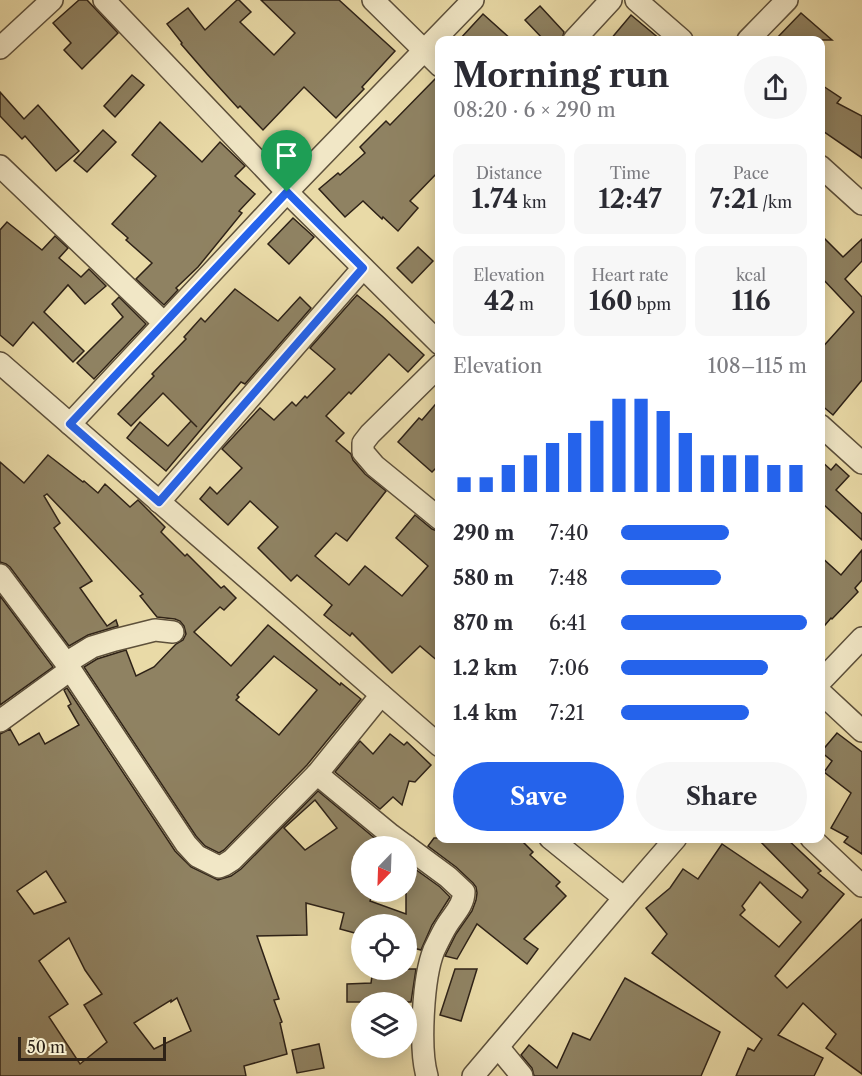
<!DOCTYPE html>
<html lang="en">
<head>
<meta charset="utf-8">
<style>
	body { margin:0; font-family:"Libre Caslon Text",serif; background:#f7f7f7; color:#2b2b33; height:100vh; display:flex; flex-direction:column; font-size:22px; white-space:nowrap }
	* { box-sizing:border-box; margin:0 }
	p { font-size:20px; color:#7c7c81 }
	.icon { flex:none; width:33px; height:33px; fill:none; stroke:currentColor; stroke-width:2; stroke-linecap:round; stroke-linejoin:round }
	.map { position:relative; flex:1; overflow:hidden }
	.panel { position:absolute; left:435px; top:36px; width:390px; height:807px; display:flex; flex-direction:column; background:#fff; border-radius:12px; box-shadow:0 3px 15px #0003 }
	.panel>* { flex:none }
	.needle { width:39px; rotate:203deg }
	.tools { position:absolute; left:351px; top:836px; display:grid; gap:12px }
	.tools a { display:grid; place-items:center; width:66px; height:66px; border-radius:50%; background:#fff; box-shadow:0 3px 15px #0003; font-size:30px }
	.scale { position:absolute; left:18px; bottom:15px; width:148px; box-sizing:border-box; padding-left:6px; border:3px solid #2e2217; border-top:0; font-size:16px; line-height:21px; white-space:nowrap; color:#2e2217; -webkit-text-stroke:4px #f1e7c6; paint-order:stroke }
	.pin { position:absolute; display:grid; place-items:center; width:51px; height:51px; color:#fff; margin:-62px -26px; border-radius:50% 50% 50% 0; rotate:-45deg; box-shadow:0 0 6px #0007 }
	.pin .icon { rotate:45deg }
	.round { display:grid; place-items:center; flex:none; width:63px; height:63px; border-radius:32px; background:#f7f7f7 }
	.headline { display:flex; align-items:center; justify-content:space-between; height:102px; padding:0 18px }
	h1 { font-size:33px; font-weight:700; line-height:45px }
	.figures { display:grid; grid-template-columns:repeat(3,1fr); gap:9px; height:102px; padding:6px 18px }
	.figures div { display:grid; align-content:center; border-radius:12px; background:#f7f7f7; text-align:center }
	.figures b { font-size:26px; font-weight:700 }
	.figures small { font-size:16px; font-weight:400 }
	.figures p { font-size:16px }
	.chart { height:168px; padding:12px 18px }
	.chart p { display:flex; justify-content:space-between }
	.chart svg { width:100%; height:108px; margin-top:6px; stroke:#2563eb; stroke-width:6 }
	.button { display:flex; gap:12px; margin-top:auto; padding:12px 18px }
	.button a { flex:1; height:69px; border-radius:36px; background:#2563eb; color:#fff; font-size:24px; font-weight:700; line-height:69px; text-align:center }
	.button a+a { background:#f7f7f7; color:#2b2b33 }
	ul { padding:0 18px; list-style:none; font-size:20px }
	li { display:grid; grid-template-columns:96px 72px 1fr; align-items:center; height:45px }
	li i { height:15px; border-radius:8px; background:#2563eb }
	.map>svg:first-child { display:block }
</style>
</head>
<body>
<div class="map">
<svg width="862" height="1076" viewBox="0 0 862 1076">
	<rect width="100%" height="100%" fill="#e9daa7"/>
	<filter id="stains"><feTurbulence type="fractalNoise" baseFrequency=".00333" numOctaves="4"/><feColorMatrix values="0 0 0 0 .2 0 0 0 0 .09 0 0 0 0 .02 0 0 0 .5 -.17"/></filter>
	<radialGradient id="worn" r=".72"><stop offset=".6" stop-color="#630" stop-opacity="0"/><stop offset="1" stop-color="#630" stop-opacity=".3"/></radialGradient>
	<g fill="#8f8262" stroke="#2e2217" stroke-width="1.5" fill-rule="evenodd">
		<path d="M79,0H87L118,33L82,69L64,50L71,43L53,23Z"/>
		<path d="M237,0H239L251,12L240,22L274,55L295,33L261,0H339L395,51L362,87L364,89L336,118L304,87L263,130L240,106L238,108L207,74L181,44L182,43L167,24L188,8L205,30Z"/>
		<path d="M540,6L564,32L562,40H544L525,20Z"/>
		<path d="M801,13L832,40H775Z"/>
		<path d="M483,14L512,40H459Z"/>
		<path d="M631,15L661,40H610Z"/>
		<path d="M132,75L144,85L115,117L104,106Z"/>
		<path d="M436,78H440V170L410,201L418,208L398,231L383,217L382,219L363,201L345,217L319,189L338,173L340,175L365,153L360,147L386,121L390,125Z"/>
		<path d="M820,84L841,98L837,103L862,116V158L820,129Z"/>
		<path d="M0,92L24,119L38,105L79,151L56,171L25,136L22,139L0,116Z"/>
		<path d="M160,122L202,162L220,142L245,166L235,176L255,194L239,211L242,213L198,267L176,288L178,290L164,305L136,279L152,263L126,240L128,238L112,224L156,176L132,155Z"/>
		<path d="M103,130L116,142L87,172L74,161Z"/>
		<path d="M293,218L314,237L289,264L268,244Z"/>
		<path d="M7,222L42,250L55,236L68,248L59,258L81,277L89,269L106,286L85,304L68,285L44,312L84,351L73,362L33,322L13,346L0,335V230Z"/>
		<path d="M820,234L843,257L862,239V261L845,279L862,297V380L833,415L820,404V350L854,312L820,276Z"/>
		<path d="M418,247L433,261L412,283L397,268Z"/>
		<path d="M235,289L278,321L300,297L311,308L245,384L241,382L166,471L127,438L140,422L168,446L191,421L197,427L163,393L131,426L118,414L154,376L152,374L186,339L184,337L201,318L205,322Z"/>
		<path d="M357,295L382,316L424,355L408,372L389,354L351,394L349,392L326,416L344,433L336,441L351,454L353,460L365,474L386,491L347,541L336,533L315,556L349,585L365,566L402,596L428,566L396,538L415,515L432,529L440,532V663L420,646L392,673L352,633L350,636L324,615L332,605L297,575L291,581L258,548L278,527L250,501L228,525L200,499L210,487L217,494L242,468L222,449L260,408L274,420L292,402L296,406L305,396L307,398L335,369L310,348Z"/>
		<path d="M119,297L146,324L94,379L77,363L123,317L112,304Z"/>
		<path d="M440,399V464L432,472L398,442L419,418L422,420Z"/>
		<path d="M48,455L83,482L84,481L98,493L105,484L130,507L138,500L165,527L161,532L185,556L187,554L221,588L224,586L236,598L224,610L220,607L194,632L231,666L268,625L340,685L341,683L361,699L307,765L224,850L219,853L205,846L196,836L84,667L97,659L126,650L136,676L154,667L176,644L183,640L186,634L184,626L180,621L175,619L157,617L140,596L143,594L47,494L44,496L60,523L54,528L92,581L80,588L107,626L116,620L118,626L88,635L69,646L10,567L6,564L0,562V462L24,483ZM274,656L317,690L279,735L236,700L239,697L237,695Z"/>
		<path d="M820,460L831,470L836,464L849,476L836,490L862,514V540L823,504L820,507Z"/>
		<path d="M862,550V580L855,588L858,592L832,619L831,618L820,631V556L841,575Z"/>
		<path d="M0,596L53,667L0,705Z"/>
		<path d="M67,688L175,851L191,867L218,880L231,876L241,869L318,791L384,846H362V883L360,888L362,889V891L373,892L370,901L406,914V866L408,864L440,887L450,897L432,925L421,950L406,946V924H362V935L340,929L344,913L306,903L307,935L257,936L279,999L274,1000L282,1022L280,1023L287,1054L244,1066L246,1076H0V734L10,729L19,745L39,733L45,744L79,725L68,706L71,704L64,690ZM315,800L337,828L305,850L284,828ZM46,871L66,902L34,914L17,891ZM69,938L85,970L102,994L84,1005L107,1042L80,1064L49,1017L68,1004L39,961ZM177,998L191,1031L154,1049L134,1023L171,1000V1002Z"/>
		<path d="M837,733L862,752V854L844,842L848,837L831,828L851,793L824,772L832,761L821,752Z"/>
		<path d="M390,734L404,745L407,742L431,765L415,782L409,781L402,805L393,797L380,809L335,772L360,741L373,754Z"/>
		<path d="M434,838H519L533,852L530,855L560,882L556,886L566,896L524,939L538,949L527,964L477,924L457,959L445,956L456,934L472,911L476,900L477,893L476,887L473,883L456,867L428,846Z"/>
		<path d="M757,838H786L821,871L818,873L844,894L775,976L787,988L862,919V1074L826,1048L836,1034L803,1003L778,1035L823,1058L814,1076H736L748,1048L754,1051L762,1039L652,953L667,934L646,908L670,888L683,869L698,879L722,844L802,898L808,890ZM760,882L801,922L779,947L740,915L745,910L742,906Z"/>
		<path d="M373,969H416L411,1002H347V984L371,983Z"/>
		<path d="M455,969H477L461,1021L440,1015Z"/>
		<path d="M625,978L720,1032L701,1076H534L532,1068L521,1055L529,1045L557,1068L573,1033L590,1040Z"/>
		<path d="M319,1044L324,1068L297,1073L292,1050Z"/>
	</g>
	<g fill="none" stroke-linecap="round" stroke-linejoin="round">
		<defs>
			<g id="minor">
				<path d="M104,0L287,192L440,344"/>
				<path d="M373,0L440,66"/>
				<path d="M636,0L682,40"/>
				<path d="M574,40L611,0"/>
				<path d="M748,40L787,0"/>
				<path d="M0,48L52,0"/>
				<path d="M0,166L164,323"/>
				<path d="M820,166L862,204"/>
				<path d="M0,363L440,746"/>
				<path d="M440,365L370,434L363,443V452L375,466L440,519"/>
				<path d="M70,424L287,192L473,0"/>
				<path d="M820,425L862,463"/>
				<path d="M159,502L363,268"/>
				<path d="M0,575L66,663L186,844L197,856L219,867L224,865L232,860L317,774L381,695"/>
				<path d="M66,663L92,647L115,640L155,630L173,632"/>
				<path d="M820,682L862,638"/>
				<path d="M820,692L862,731"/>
				<path d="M0,721L70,670"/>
				<path d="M317,774L391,835L406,846"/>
				<path d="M550,838L624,898"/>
				<path d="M811,838L862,886"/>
				<path d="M406,846L448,877L464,892C464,905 453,915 447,925C442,933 438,942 434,950C423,977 419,1048 427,1076"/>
				<path d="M498,1047L522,1076"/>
				<path d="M473,1076L624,898L676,838"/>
			</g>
		</defs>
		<use href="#minor" stroke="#5d503b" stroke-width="24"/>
		<use href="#minor" stroke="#f1e7c6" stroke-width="21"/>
	</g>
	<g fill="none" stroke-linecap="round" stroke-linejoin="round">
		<defs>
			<path id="route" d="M287,192L363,268L159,502L70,424Z"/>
		</defs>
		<use href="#route" stroke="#fff" stroke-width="12"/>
		<use href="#route" stroke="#2563eb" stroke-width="8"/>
	</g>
	<rect width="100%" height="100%" filter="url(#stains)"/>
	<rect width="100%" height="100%" fill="url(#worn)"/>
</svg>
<div class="tools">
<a><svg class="needle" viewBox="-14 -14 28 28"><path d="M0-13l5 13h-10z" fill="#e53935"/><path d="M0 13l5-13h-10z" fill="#7c7c81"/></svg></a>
<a><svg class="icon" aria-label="locate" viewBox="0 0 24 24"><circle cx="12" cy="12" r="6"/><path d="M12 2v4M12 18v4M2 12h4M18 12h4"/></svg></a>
<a><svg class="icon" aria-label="layers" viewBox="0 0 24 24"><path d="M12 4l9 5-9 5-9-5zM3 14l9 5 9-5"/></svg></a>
</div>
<div class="scale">50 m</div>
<div class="pin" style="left:287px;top:192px;background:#1e9e55"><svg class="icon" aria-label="arrive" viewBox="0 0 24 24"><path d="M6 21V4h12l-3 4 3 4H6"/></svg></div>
<section class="panel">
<div class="headline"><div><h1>Morning run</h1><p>08:20 · 6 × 290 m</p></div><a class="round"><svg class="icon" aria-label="share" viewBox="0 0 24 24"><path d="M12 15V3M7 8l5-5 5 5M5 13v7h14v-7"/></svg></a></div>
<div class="figures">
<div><p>Distance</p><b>1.74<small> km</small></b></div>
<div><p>Time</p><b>12:47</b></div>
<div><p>Pace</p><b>7:21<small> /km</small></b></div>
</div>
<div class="figures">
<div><p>Elevation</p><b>42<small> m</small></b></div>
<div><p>Heart rate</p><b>160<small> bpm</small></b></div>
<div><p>kcal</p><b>116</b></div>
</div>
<div class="chart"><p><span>Elevation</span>108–115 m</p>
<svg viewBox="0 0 160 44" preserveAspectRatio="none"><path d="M5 44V38M15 44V38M25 44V33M35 44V29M45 44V24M55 44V20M65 44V15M75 44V6M85 44V6M95 44V11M105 44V20M115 44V29M125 44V29M135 44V29M145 44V33M155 44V33"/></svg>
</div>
<ul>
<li><b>290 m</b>7:40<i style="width:58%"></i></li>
<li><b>580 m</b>7:48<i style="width:54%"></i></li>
<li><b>870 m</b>6:41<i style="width:100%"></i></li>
<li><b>1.2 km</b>7:06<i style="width:79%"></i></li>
<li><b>1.4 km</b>7:21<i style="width:69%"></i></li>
</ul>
<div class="button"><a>Save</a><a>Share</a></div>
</section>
</div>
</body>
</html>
